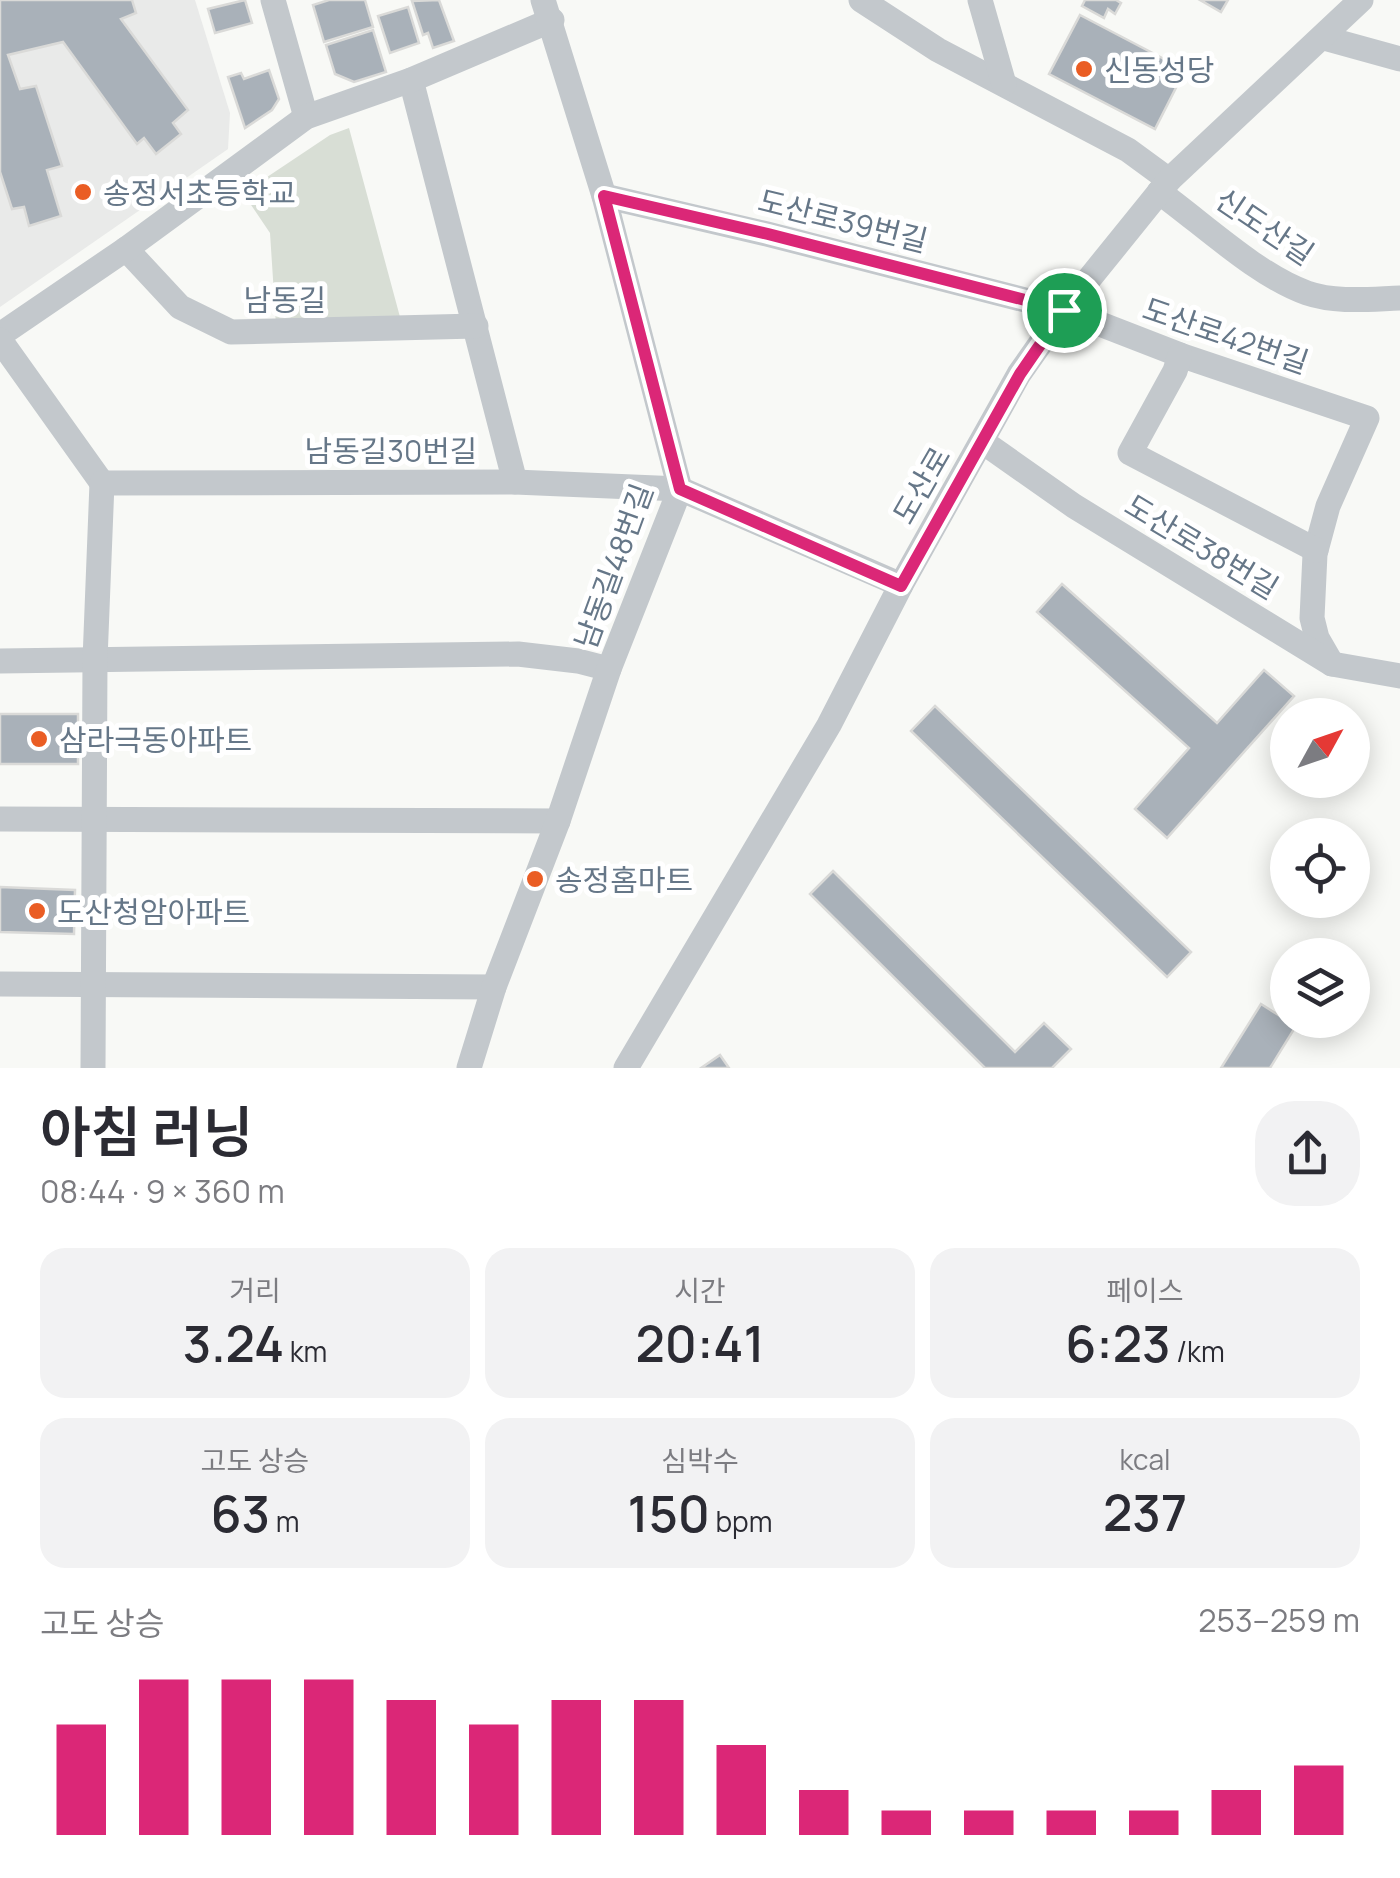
<!DOCTYPE html>
<html lang="ko">
<head>
<meta charset="utf-8">
<style>
	body { margin:0; font-family:Manrope,"Noto Sans KR",sans-serif; background:#f2f2f3; color:#2b2b33; height:100vh; display:flex; flex-direction:column; font-size:38px; white-space:nowrap }
	* { box-sizing:border-box; margin:0 }
	p { font-size:32px; color:#7c7c81 }
	.icon { flex:none; width:55px; height:55px; fill:none; stroke:currentColor; stroke-width:2; stroke-linecap:round; stroke-linejoin:round }
	.map { position:relative; height:1068px; overflow:hidden }
	.details { display:flex; flex-direction:column; background:#fff; flex:1 }
	.details>* { flex:none }
	.needle { width:65px; rotate:50deg }
	.tools { position:absolute; left:1270px; top:698px; display:grid; gap:20px }
	.tools a { display:grid; place-items:center; width:100px; height:100px; border-radius:50%; background:#fff; box-shadow:0 5px 25px #0003; font-size:50px }
	.pin { position:absolute; display:grid; place-items:center; width:85px; height:85px; color:#fff; margin:-42px; border:5px solid #fff; border-radius:50%; box-shadow:0 2px 10px #0007 }
	.round { display:grid; place-items:center; flex:none; width:105px; height:105px; border-radius:40px; background:#f2f2f3 }
	.head { display:flex; align-items:center; justify-content:space-between; height:170px; padding:0 40px }
	h1 { font-size:55px; font-weight:600; line-height:75px }
	.figures { display:grid; grid-template-columns:repeat(3,1fr); gap:15px; height:170px; padding:10px 40px }
	.figures div { display:grid; align-content:center; border-radius:25px; background:#f2f2f3; text-align:center }
	.figures b { font-size:50px; font-weight:600 }
	.figures small { font-size:28px; font-weight:400 }
	.figures p { font-size:28px }
	.chart { height:280px; padding:20px 40px }
	.chart p { display:flex; justify-content:space-between }
	.chart svg { width:100%; height:180px; margin-top:10px; stroke:#db2777; stroke-width:6 }
	.map>svg:first-child { display:block }
</style>
</head>
<body>
<div class="map">
<svg width="1400" height="1068" viewBox="0 0 1400 1068">
	<rect width="100%" height="100%" fill="#f8f9f6"/>
	<path fill="#e9eae9" d="M0,0H195L230,113L228,149L0,307Z"/>
	<path fill="#d8ded5" d="M349,128L400,317L276,325L270,233L243,193L330,135Z"/>
	<g fill="#a9b1b9" stroke="#dadad8" stroke-width="2.5">
		<path d="M0,0H132L136,13L121,19L188,110L173,123L181,134L156,154L144,138L137,144L63,42L8,55L20,89L36,86L62,166L47,170L61,216L29,226L24,207L12,209L0,172Z"/>
		<path d="M245,0L252,23L215,33L208,9Z"/>
		<path d="M329,0H365L373,27L324,42L313,5Z"/>
		<path d="M439,0L454,41L433,48L428,33L423,35L412,1Z"/>
		<path d="M1085,0H1116L1121,3L1115,14L1108,9L1104,18L1082,6Z"/>
		<path d="M1200,0H1228L1221,12Z"/>
		<path d="M408,7L419,43L390,53L378,16Z"/>
		<path d="M1080,15L1185,70L1155,129L1049,74Z"/>
		<path d="M373,30L386,72L354,82L335,74L326,45Z"/>
		<path d="M269,70L279,99L272,110L245,128L228,77L241,73L244,79Z"/>
		<path d="M1062,584L1217,723L1264,670L1294,696L1167,838L1135,809L1189,748L1037,612Z"/>
		<path d="M935,706L1191,952L1167,977L911,731Z"/>
		<rect x="0" y="714" width="78" height="50"/>
		<path d="M833,871L1015,1052L1044,1023L1071,1049L1052,1068H985L810,894Z"/>
		<path d="M0,887L75,890L74,934L0,932Z"/>
		<path d="M1261,1004L1296,1026L1270,1068H1221Z"/>
		<path d="M720,1055L729,1068H701Z"/>
	</g>
	<g fill="none" stroke-linecap="round" stroke-linejoin="round">
		<g stroke="#c3c8cc" stroke-width="25">
			<path d="M273,0L306,117"/>
			<path d="M861,0L938,50L1128,150L1169,180"/>
			<path d="M980,0L1004,84"/>
			<path d="M1324,38L1400,59"/>
			<path d="M411,80L515,482"/>
			<path d="M1159,192C1202,223 1258,276 1307,293C1336,303 1370,299 1400,298"/>
			<path d="M604,196L767,234L1064,310L1180,355L1367,418L1328,506L1315,554L1312,618L1317,638L1332,664"/>
			<path d="M126,249L180,307L231,332L476,326"/>
			<path d="M0,335L126,249L306,117L411,80L552,20"/>
			<path d="M0,340L102,483"/>
			<path d="M1180,355L1175,371L1130,453L1316,550"/>
			<path d="M983,442L1074,506L1332,664L1400,676"/>
			<path d="M0,661L518,654L578,661L609,669"/>
			<path d="M0,819L558,821"/>
			<path d="M0,984L494,987"/>
			<path d="M93,1068L95,660L102,483L515,482L680,489L901,585"/>
			<path d="M469,1068L494,987L558,821L609,669L680,489L604,196L543,0"/>
			<path d="M626,1068L829,725L901,585L1019,374L1064,310L1169,180L1361,0"/>
		</g>
	</g>
	<g fill="none" stroke-linecap="round" stroke-linejoin="round">
		<defs>
			<path id="route" d="M604,196L768,234L1064,310L1020,374L901,586L680,489Z"/>
		</defs>
		<use href="#route" stroke="#fff" stroke-width="20"/>
		<use href="#route" stroke="#db2777" stroke-width="12"/>
	</g>
	<g fill="#ea5d24" stroke="#fff" stroke-width="4">
		<circle cx="1084" cy="69" r="10"/>
		<circle cx="83" cy="192" r="10"/>
		<circle cx="39" cy="739" r="10"/>
		<circle cx="535" cy="879" r="10"/>
		<circle cx="37" cy="911" r="10"/>
	</g>
	<g text-anchor="middle" dominant-baseline="central" stroke-width="10" stroke-linejoin="round" paint-order="stroke">
		<g font-size="30" fill="#678" stroke="#fff" text-anchor="start">
			<text x="1104" y="69">신동성당</text>
			<text x="103" y="192">송정서초등학교</text>
			<text x="59" y="739">삼라극동아파트</text>
			<text x="555" y="879">송정홈마트</text>
			<text x="57" y="911">도산청암아파트</text>
		</g>
		<g font-size="30" fill="#678" stroke="#fff">
			<text transform="translate(843 220) rotate(14)">도산로39번길</text>
			<text transform="translate(1265 226) rotate(34)">신도산길</text>
			<text x="285" y="299">남동길</text>
			<text transform="translate(1226 335) rotate(19)">도산로42번길</text>
			<text x="391" y="450">남동길30번길</text>
			<text transform="translate(921 485) rotate(-60)">도산로</text>
			<text transform="translate(1202 546) rotate(31)">도산로38번길</text>
			<text transform="translate(613 566) rotate(-70)">남동길48번길</text>
		</g>
	</g>
</svg>
<div class="tools">
<a><svg class="needle" viewBox="-14 -14 28 28"><path d="M0-13l5 13h-10z" fill="#e53935"/><path d="M0 13l5-13h-10z" fill="#7c7c81"/></svg></a>
<a><svg class="icon" aria-label="locate" viewBox="0 0 24 24"><circle cx="12" cy="12" r="6"/><path d="M12 2v4M12 18v4M2 12h4M18 12h4"/></svg></a>
<a><svg class="icon" aria-label="layers" viewBox="0 0 24 24"><path d="M12 4l9 5-9 5-9-5zM3 14l9 5 9-5"/></svg></a>
</div>
<div class="pin" style="left:1064px;top:310px;background:#1e9e55"><svg class="icon" aria-label="arrive" viewBox="0 0 24 24"><path d="M6 21V4h12l-3 4 3 4H6"/></svg></div>
</div>
<section class="details">
<div class="head"><div><h1>아침 러닝</h1><p>08:44 · 9 × 360 m</p></div><a class="round"><svg class="icon" aria-label="share" viewBox="0 0 24 24"><path d="M12 15V3M7 8l5-5 5 5M5 13v7h14v-7"/></svg></a></div>
<div class="figures">
<div><p>거리</p><b>3.24<small> km</small></b></div>
<div><p>시간</p><b>20:41</b></div>
<div><p>페이스</p><b>6:23<small> /km</small></b></div>
</div>
<div class="figures">
<div><p>고도 상승</p><b>63<small> m</small></b></div>
<div><p>심박수</p><b>150<small> bpm</small></b></div>
<div><p>kcal</p><b>237</b></div>
</div>
<div class="chart"><p><span>고도 상승</span>253–259 m</p>
<svg viewBox="0 0 160 44" preserveAspectRatio="none"><path d="M5 44V17M15 44V6M25 44V6M35 44V6M45 44V11M55 44V17M65 44V11M75 44V11M85 44V22M95 44V33M105 44V38M115 44V38M125 44V38M135 44V38M145 44V33M155 44V27"/></svg>
</div>
</section>
</body>
</html>
